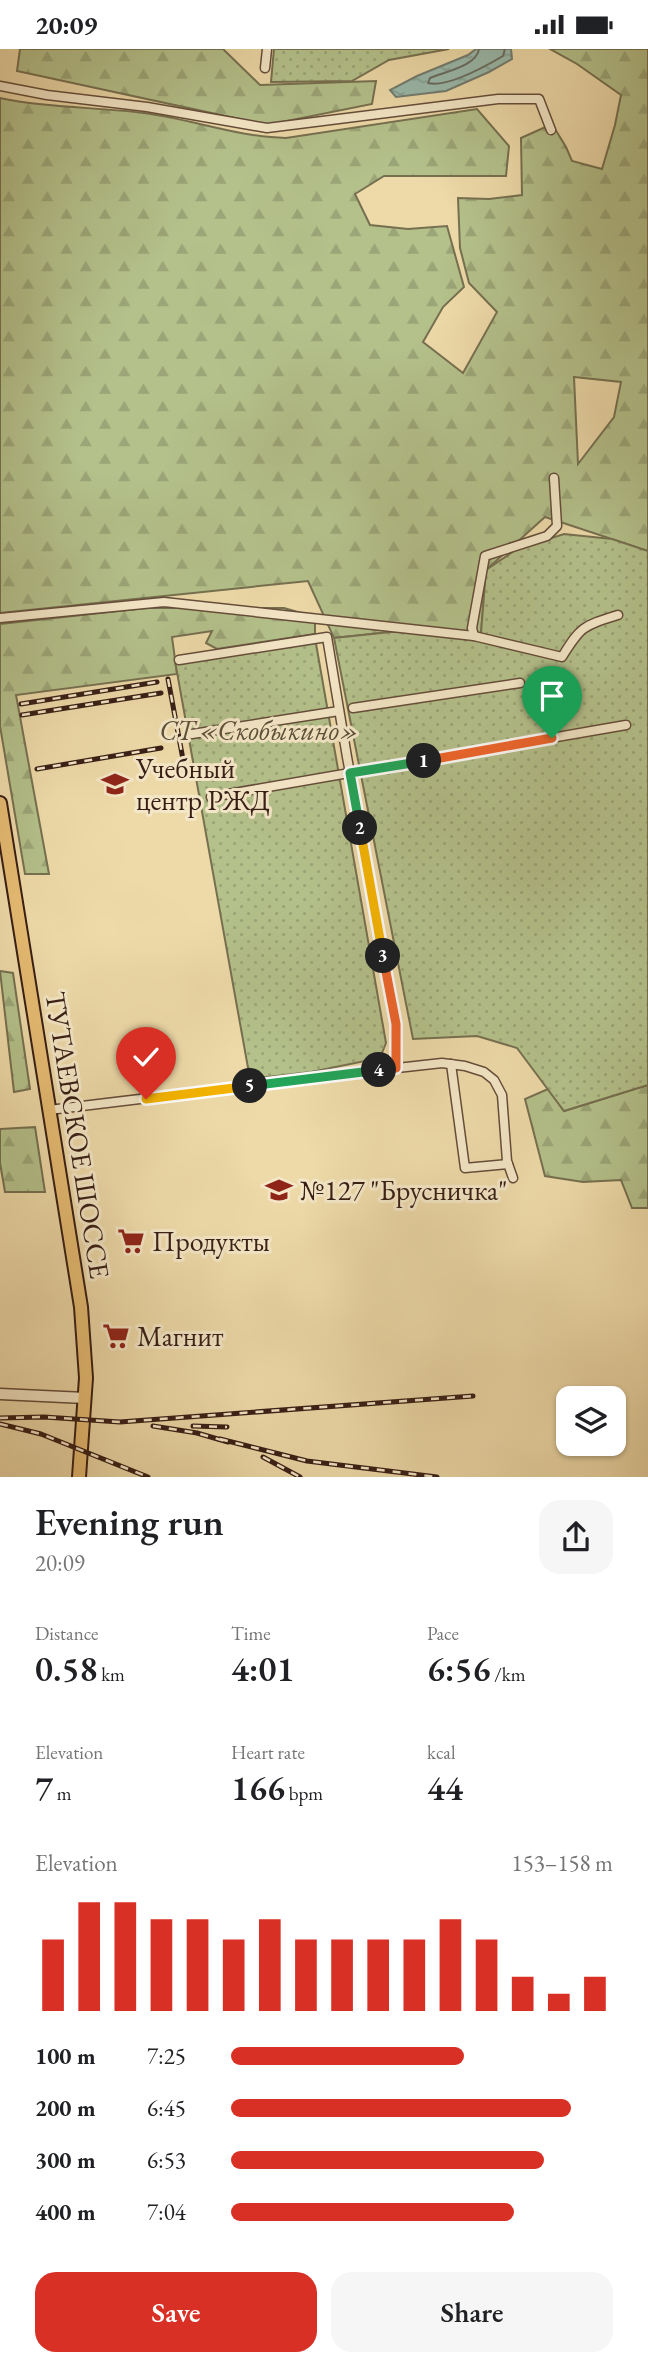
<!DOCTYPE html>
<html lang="en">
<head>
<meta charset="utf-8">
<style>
	body { margin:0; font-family:"EB Garamond",serif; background:#f6f6f6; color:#202124; height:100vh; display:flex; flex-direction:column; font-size:26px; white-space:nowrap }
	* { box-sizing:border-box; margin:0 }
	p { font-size:23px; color:#757577 }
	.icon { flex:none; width:38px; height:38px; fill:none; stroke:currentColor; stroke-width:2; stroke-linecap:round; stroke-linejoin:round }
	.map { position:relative; height:1428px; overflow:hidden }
	.drawer { display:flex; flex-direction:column; background:#fff; flex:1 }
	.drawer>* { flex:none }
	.buttons { position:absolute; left:556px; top:1337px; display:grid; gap:14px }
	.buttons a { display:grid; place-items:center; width:70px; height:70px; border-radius:14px; background:#fff; box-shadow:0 2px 5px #0004; font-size:35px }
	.pin { position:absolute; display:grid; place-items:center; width:60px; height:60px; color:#fff; margin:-72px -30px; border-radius:50% 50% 50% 0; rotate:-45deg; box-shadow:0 0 7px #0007 }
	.pin .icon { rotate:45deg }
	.km { position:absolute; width:35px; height:35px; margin:-18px; border-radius:50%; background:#222; color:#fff; font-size:19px; line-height:35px; text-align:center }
	.round { display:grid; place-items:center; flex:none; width:74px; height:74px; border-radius:21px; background:#f6f6f6 }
	.headline { display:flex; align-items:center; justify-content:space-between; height:119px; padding:0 35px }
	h1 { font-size:38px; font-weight:600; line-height:52px }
	.metrics { display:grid; grid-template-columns:repeat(3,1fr); gap:10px; height:119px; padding:7px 35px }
	.metrics div { display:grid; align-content:center }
	.metrics b { font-size:35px; font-weight:600 }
	.metrics small { font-size:19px; font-weight:400 }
	.metrics p { font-size:19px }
	.chart { height:196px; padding:14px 35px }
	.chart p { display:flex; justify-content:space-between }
	.chart svg { width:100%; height:126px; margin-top:7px; stroke:#d93025; stroke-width:6 }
	.primary-button { display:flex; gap:14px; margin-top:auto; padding:14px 35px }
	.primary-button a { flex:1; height:80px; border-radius:21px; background:#d93025; color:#fff; font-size:28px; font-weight:600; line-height:80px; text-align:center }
	.primary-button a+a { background:#f6f6f6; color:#202124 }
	ul { padding:0 35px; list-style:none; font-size:23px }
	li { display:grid; grid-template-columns:112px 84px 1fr; align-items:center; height:52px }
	li i { height:18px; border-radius:9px; background:#d93025 }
	.status { display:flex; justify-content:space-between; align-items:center; height:49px; padding:0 35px; background:#fff; direction:ltr }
	.status svg { height:19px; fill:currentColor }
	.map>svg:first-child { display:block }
</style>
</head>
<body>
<div class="status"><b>20:09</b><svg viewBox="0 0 49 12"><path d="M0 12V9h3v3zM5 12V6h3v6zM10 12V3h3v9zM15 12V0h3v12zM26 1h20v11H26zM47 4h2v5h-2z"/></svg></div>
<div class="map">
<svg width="648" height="1428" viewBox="0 0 648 1428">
	<defs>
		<pattern id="forest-firs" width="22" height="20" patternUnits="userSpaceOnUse" patternTransform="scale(1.75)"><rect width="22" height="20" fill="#b4c18b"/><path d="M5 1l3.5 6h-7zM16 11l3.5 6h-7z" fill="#9ba577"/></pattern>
		<pattern id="garden-dots" width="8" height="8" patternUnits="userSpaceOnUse" patternTransform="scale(1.75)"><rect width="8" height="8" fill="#b4c18b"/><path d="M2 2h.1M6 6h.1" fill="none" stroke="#9ba577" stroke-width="1.8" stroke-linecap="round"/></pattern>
		<pattern id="water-ripples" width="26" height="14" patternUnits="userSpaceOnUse" patternTransform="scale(1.75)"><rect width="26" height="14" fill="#99baad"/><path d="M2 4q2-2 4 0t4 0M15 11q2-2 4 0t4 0" fill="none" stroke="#849f94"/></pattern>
	</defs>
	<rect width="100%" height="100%" fill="#eedaa9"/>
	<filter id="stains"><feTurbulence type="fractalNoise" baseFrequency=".00286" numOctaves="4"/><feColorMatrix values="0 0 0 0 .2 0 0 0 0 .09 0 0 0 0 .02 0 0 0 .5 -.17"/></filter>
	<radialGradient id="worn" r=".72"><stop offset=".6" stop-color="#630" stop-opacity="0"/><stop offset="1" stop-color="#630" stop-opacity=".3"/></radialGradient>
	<g fill="url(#forest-firs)" stroke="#767050" stroke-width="2" fill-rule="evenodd">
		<path d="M20,0H223L260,36L376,32L372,55L267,76L17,22Z"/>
		<path d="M550,0H648V502L545,468L486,521L481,584L410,581L334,589L308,532L0,564V49C47,59 96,58 144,64C191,70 238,88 286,89L477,60L509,97L506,127H384L355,145L370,176L408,180L447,177L464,238L443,258L423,293L463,324L497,263L469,234L460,199L458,149L489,150L522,146L521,89L552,75L566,98L572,112L602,120L615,76L621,46L577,15ZM574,328L621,333L614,368L578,415Z"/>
		<path d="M146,559H284L315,568V585L217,600L206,594L212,582L172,588L177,625L16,646L49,825H25L0,677V575Z"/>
		<path d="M0,922L13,924L30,1040L14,1043Z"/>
		<path d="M648,1036V1159H632L621,1131L583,1133L545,1127L525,1050L548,1040L564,1062Z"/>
		<path d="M35,1078L45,1143H5L0,1114V1080Z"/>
	</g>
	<g fill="url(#garden-dots)" stroke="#767050" stroke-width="2">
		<path d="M274,0H449L389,11L352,32L271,33Z"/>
		<path d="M564,485L612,490L648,502V1036L564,1062L517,999L477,987L413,990L334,589L410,581L481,584L486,521L517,500Z"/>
		<path d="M315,589L386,994L380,1009L311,1023L250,1030L175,612Z"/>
	</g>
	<path fill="url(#water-ripples)" stroke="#727c70" stroke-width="2" d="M476,0H511L512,10L489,23L446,42L396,48L390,41L417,27L468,6Z"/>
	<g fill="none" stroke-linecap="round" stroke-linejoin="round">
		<path stroke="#686c61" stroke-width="2" d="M479,0C477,17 444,23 430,29L428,34C448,39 486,17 503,7L505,0"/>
		<defs>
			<g id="minor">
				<path d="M265,19L267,0"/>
				<path d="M0,37L47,46L147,58L267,79L498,50H539L551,81"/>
				<path d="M0,569L164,553L474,587L562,608C581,577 583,577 618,566"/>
				<path d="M474,587L472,579L485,507L547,487L557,477L554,429"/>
				<path d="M179,611L327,588L347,708L396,975V1019"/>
				<path d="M353,659L520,634"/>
				<path d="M192,685L339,662"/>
				<path d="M211,748L626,676"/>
				<path d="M451,1015L465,1119L508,1115"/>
				<path d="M49,1061L379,1021L442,1014L465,1017L484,1023L494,1031L502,1046L507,1112L513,1129"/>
			</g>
			<path id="tertiary" d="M0,1345L85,1349"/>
			<path id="primary" d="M0,754L81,1258L86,1329L79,1428"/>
		</defs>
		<use href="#minor" stroke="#654d3a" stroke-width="11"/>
		<use href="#tertiary" stroke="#654d3a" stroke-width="13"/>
		<use href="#primary" stroke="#371e15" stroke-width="16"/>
		<use href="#minor" stroke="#f4e7c7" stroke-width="8"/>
		<use href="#tertiary" stroke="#f4e7c7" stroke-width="10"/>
		<use href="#primary" stroke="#e7bd74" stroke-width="12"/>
		<defs>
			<g id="rail">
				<path d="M168,630L185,721"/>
				<path d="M21,655L157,633"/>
				<path d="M22,666L161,644"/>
				<path d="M37,720L161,699"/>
				<path d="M0,1369L44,1368L120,1373L473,1347"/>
				<path d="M0,1375L41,1385L148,1428"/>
				<path d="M153,1377L197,1384L228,1393"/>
				<path d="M193,1377L227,1378"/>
				<path d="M220,1390L307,1412L437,1428"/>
				<path d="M263,1408L300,1428"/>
			</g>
		</defs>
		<use href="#rail" stroke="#371e15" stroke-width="5"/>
		<use href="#rail" stroke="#f4e7c7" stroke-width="2.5" stroke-dasharray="8" stroke-linecap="butt"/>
	</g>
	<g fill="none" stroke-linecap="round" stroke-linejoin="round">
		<defs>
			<path id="split-1" d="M424,712L552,689"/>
			<path id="split-2" d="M360,779L350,724L424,712"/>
			<path id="split-3" d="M360,779L383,907"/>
			<path id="split-4" d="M379,1021L396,1019V975L383,907"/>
			<path id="split-5" d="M250,1037L379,1021"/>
			<path id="split-6" d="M146,1050L250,1037"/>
		</defs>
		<use href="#split-1" stroke="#fff" stroke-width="14"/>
		<use href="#split-2" stroke="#fff" stroke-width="14"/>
		<use href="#split-3" stroke="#fff" stroke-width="14"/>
		<use href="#split-4" stroke="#fff" stroke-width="14"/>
		<use href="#split-5" stroke="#fff" stroke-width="14"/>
		<use href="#split-6" stroke="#fff" stroke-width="14"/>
		<use href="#split-1" stroke="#f0652b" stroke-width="9"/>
		<use href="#split-2" stroke="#22a559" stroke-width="9"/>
		<use href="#split-3" stroke="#f5b400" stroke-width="9"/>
		<use href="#split-4" stroke="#f0652b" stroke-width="9"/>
		<use href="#split-5" stroke="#22a559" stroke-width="9"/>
		<use href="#split-6" stroke="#f5b400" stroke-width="9"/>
	</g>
	<defs>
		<symbol id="university-bare" viewBox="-9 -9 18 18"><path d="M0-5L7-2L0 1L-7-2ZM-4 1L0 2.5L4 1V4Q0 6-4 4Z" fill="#8f2418" stroke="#f4e7c7" stroke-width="2.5" paint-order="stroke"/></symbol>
		<symbol id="school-bare" viewBox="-9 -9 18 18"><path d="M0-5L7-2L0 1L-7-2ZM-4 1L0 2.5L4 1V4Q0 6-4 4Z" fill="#8f2418" stroke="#f4e7c7" stroke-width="2.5" paint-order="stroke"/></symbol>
		<symbol id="supermarket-bare" viewBox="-9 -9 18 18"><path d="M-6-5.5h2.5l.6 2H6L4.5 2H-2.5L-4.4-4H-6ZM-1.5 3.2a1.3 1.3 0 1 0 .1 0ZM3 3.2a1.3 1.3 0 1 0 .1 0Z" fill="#8f2418" stroke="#f4e7c7" stroke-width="2.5" paint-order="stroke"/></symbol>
	</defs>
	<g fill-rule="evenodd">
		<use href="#university-bare" x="96" y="716" width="38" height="38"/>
		<use href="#school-bare" x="260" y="1122" width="38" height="38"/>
		<use href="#supermarket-bare" x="112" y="1173" width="38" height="38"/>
		<use href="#supermarket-bare" x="97" y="1268" width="38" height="38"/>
	</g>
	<g text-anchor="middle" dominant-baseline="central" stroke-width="6" stroke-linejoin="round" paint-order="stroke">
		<g font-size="28" font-style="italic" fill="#5c4f38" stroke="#f4e7c7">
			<text x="259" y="681">СТ «Скобыкино»</text>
		</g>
		<g font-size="28" fill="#371e15" stroke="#f4e7c7" text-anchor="start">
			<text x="136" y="719">Учебный<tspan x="136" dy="32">центр РЖД</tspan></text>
			<text x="300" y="1141">№127 "Брусничка"</text>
			<text x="152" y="1192">Продукты</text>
			<text x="137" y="1287">Магнит</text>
		</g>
		<g font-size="28" fill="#371e15" stroke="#f4e7c7">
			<text transform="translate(78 1086) rotate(81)">ТУТАЕВСКОЕ ШОССЕ</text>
		</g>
	</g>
	<rect width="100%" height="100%" filter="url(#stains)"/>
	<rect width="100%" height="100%" fill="url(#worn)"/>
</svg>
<div class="buttons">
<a><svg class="icon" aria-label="layers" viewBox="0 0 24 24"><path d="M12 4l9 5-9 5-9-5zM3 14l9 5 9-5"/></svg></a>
</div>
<div class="pin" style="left:552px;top:689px;background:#1e9e55"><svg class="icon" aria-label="arrive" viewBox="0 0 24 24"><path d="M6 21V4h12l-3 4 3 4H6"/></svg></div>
<div class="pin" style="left:146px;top:1050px;background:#d93025"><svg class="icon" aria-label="check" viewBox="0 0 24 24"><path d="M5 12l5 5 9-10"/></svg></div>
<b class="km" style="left:424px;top:712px">1</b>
<b class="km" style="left:360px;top:779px">2</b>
<b class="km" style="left:383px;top:907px">3</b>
<b class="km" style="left:379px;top:1021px">4</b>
<b class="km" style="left:250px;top:1037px">5</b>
</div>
<section class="drawer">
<div class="headline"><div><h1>Evening run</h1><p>20:09</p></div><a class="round"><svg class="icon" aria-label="share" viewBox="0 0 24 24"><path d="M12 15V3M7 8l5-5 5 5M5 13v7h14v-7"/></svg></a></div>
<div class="metrics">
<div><p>Distance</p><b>0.58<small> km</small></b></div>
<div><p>Time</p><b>4:01</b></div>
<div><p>Pace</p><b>6:56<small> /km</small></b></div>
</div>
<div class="metrics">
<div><p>Elevation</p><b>7<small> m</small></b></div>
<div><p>Heart rate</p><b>166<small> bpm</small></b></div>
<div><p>kcal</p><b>44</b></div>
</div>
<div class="chart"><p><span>Elevation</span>153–158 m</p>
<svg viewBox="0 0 160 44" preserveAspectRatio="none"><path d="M5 44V19M15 44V6M25 44V6M35 44V12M45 44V12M55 44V19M65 44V12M75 44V19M85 44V19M95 44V19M105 44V19M115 44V12M125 44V19M135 44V32M145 44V38M155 44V32"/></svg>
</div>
<ul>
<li><b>100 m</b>7:25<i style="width:61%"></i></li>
<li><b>200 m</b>6:45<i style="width:89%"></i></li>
<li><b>300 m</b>6:53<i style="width:82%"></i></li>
<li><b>400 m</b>7:04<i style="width:74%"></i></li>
</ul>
<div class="primary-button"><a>Save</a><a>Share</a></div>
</section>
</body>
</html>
